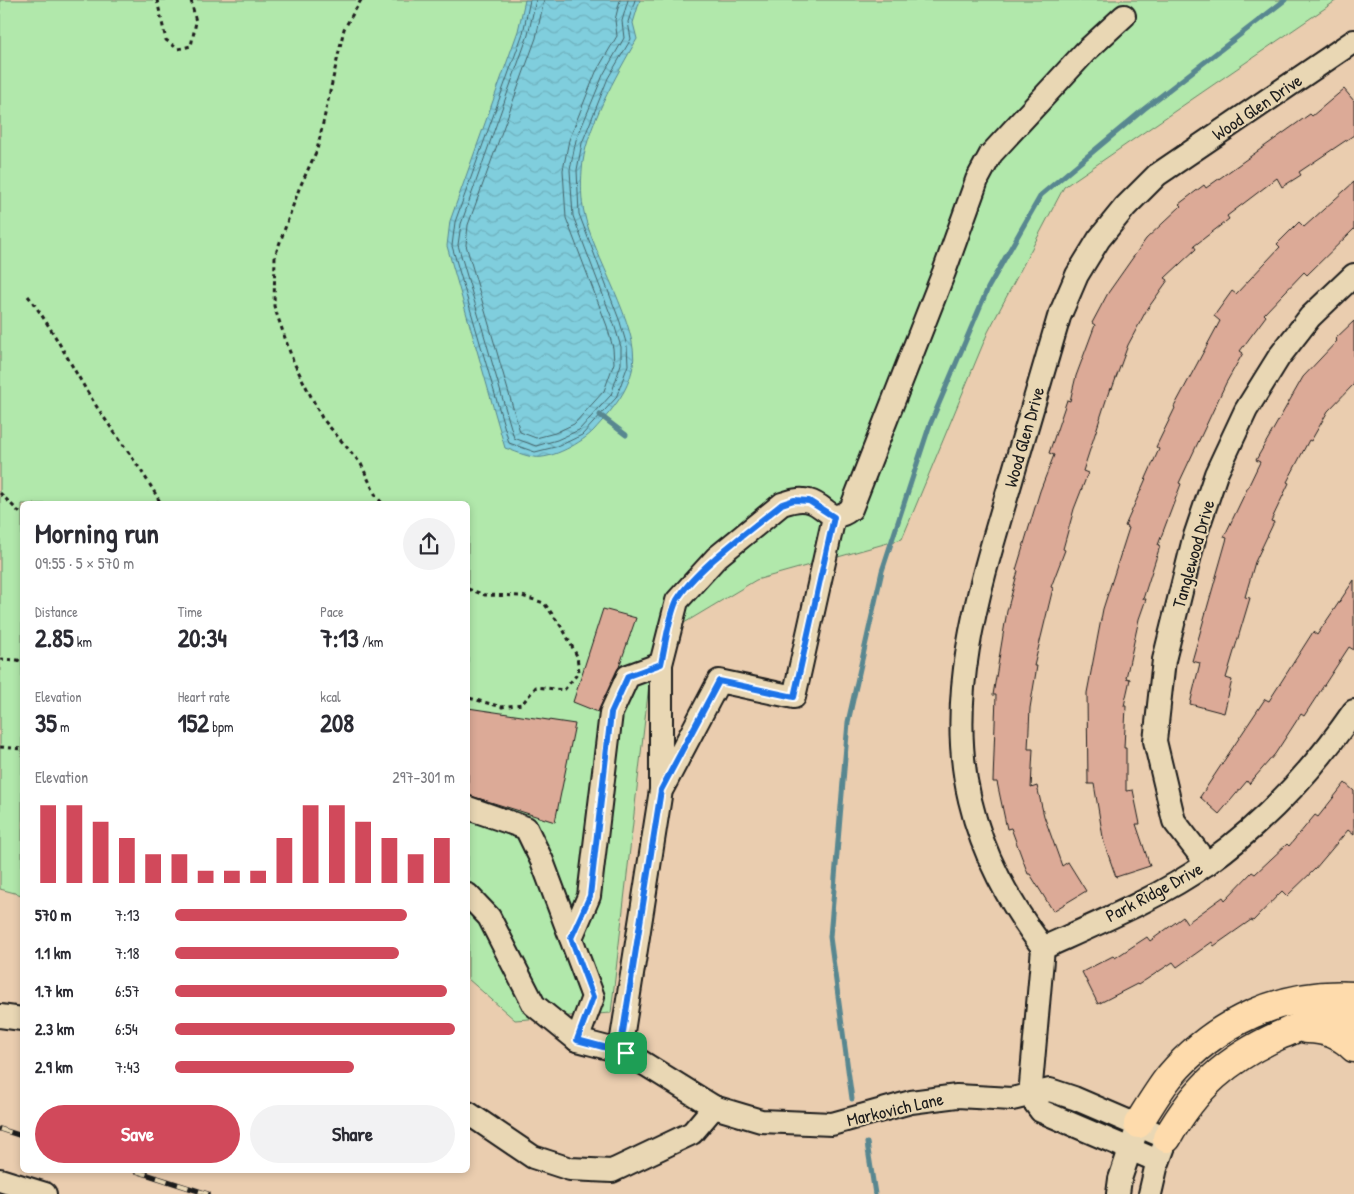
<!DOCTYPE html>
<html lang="en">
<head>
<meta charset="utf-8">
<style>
	body { margin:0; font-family:"Patrick Hand",sans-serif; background:#f2f2f3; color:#2b2b33; height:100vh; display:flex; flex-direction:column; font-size:19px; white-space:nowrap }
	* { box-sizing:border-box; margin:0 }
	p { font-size:16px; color:#7c7c81 }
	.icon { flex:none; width:28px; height:28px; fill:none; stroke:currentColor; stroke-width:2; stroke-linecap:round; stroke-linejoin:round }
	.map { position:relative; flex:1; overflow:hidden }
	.drawer { position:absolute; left:20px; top:501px; width:450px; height:672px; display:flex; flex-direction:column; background:#fff; border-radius:8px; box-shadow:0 2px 8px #0003 }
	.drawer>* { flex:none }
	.pin { position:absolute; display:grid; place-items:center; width:42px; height:42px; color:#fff; margin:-21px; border-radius:10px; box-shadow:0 2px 8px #0006 }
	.round { display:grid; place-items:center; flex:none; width:52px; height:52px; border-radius:26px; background:#f2f2f3 }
	.overview { display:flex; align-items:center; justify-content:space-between; height:85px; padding:0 15px }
	h1 { font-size:28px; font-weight:700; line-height:38px }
	.figures { display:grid; grid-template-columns:repeat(3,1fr); gap:8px; height:85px; padding:5px 15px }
	.figures div { display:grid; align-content:center }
	.figures b { font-size:25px; font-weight:700 }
	.figures small { font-size:14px; font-weight:400 }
	.figures p { font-size:14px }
	.chart { height:140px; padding:10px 15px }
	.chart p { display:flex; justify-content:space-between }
	.chart svg { width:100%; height:90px; margin-top:5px; stroke:#d1495b; stroke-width:6 }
	.action { display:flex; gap:10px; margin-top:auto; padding:10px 15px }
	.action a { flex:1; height:58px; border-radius:30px; background:#d1495b; color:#fff; font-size:20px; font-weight:700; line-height:58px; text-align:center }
	.action a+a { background:#f2f2f3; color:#2b2b33 }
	ul { padding:0 15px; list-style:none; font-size:16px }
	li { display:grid; grid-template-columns:80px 60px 1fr; align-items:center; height:38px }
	li i { height:12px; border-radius:6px; background:#d1495b }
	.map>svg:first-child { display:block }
</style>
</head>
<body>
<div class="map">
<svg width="1354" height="1194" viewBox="0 0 1354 1194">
	<defs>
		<pattern id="water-waves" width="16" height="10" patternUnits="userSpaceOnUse" patternTransform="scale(1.25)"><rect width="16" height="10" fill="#80cedd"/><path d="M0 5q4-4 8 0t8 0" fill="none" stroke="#6eb0bd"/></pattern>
	</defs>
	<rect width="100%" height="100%" fill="#eacdaf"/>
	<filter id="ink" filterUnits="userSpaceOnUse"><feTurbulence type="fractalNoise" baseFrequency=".02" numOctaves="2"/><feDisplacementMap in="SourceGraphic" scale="10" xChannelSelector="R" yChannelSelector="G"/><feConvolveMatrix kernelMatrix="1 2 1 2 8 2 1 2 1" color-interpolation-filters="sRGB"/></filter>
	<g filter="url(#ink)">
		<path fill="#b1e8ab" stroke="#668264" d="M0,0H1337L1064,187L988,332L902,539L756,580L654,641L611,1013L515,1020L468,979V504H22V895L0,889Z"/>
		<path fill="url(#water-waves)" stroke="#588790" d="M525,0H640L633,23L637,39C617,74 584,131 582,171C581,183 581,200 584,212C592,254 640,327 633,366C628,393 611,411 594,430C583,442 551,460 534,457C525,456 514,451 505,448L447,246L450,221L518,31Z"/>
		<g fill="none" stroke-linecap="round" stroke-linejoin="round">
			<g stroke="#446369" stroke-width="1">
				<path d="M530,0L523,33L455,222L452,246L509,443L535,452L559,446L582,435L616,398L628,365L627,346L620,322L579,214L577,170L582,143L608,78L631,39L628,22L635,0"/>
				<path d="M536,0L528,35L461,224L458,245L514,438L536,446L557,440L579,430L611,395L621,364V347L614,324L573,216L570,170L576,140L589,109L603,75L624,38L622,21L628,0"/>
				<path d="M544,0L536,38L468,225L466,245L520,432L536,438L555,433L574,424L604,391L614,363L613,348L607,326L566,218L563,170L569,140L582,107L596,72L617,36L615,20L620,0"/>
			</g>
			<g stroke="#588790" stroke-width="5">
				<path d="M600,415L626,435"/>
				<path d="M852,1099L830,937L848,722L882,571L929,427L988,288L1041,195L1144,109L1285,0"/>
				<path d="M867,1143L875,1194"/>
			</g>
		</g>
		<g fill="#dcaa97" stroke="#1c1c1c">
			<path d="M1344,89L1354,101V135L1299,172L1301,175L1282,187L1277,178L1227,216L1229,219L1194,246L1196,249L1165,278L1168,280L1146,311L1128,345L1112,389L1110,388L1083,471L1088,473L1074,509L1063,549L1065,550L1051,587L1053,588L1034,666H1037L1030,708L1028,749H1033L1031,788L1037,786L1044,816L1062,866L1068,862L1086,891L1053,911L1030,874H1028L1011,828L1007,829L997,782H993L996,695H993L1007,611L1018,571L1016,570L1040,491L1054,455L1049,453L1067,400L1070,401L1076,376L1095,325L1092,323L1108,293L1146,239L1181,206L1179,204L1204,185L1206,188L1310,114L1312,116Z"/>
			<path d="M1354,182V229L1307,275L1304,272L1264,314L1266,316L1240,351L1243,353L1226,383L1179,483L1181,484L1158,545L1160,546L1143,599H1146L1139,619L1126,678L1130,679L1124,706H1126L1124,748H1126V791L1133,790L1140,824H1136L1150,866L1116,877L1104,843L1094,784H1088L1087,693L1103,609L1129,528L1125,526L1159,449L1156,447L1175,408L1174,407L1220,321L1214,316L1232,291L1236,294L1280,247L1277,244L1299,222L1304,227Z"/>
			<path d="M1354,321V384L1328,411L1311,441L1309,440L1287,482L1289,483L1271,521L1274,522L1255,562L1245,597L1250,598L1226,678L1232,680L1224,713L1190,704L1200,663L1192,661L1227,538L1224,537L1260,462L1256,460L1303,377L1337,341L1335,339Z"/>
			<path d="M1354,580V650L1349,647L1304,716L1301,714L1275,754L1249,784L1247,781L1219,814L1200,797L1265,699L1269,701L1313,632L1317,635Z"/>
			<path d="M603,609L636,618L619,667L598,712L573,702Z"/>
			<path d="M468,708L575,724L555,822L468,795Z"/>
			<path d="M1345,783L1354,791V835L1348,830L1315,869L1287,896L1282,891L1253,921L1251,920L1214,946L1212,942L1177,967L1173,962L1138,985L1137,984L1098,1004L1082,972L1113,956L1115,958L1147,937L1150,941L1183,917L1187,923L1223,897L1225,900L1252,872L1255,874L1287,844L1289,846L1315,815L1318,817Z"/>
		</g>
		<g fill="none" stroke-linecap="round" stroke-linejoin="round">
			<defs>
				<g id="minor">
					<path d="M1124,16L1085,52L991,154L977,180L944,272L851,509C830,526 828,506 809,501C800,498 791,501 782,504L717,557L677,601L661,664V790L622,1038L627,1053L714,1107L761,1121L832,1124L911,1102L957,1096L1012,1099L1050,1090L1074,1098L1167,1138L1156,1168L1150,1194"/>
					<path d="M663,787L719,681L794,697L834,517"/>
					<path d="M468,808L526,828L542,861L593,997L577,1040"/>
					<path d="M1207,864L1174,821L1155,741L1164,660L1194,539L1216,474L1246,410L1279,357L1310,317L1354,275"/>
					<path d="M468,895L489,917L534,1005L577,1040L627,1053"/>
					<path d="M571,938L589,896L611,713L628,676L661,664"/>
					<path d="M1043,948C1009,902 983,856 970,800C945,697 979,589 1008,491C1025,433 1042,375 1059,317L1077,275L1099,239L1125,207L1157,175L1354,41"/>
					<path d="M1043,948C1096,924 1161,897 1208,863C1265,822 1314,769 1354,711"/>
					<path d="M0,1016L22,1019"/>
					<path d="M1030,1096L1043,948"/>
					<path d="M1030,1096L1041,1111L1158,1161"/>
					<path d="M468,1113L533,1157L570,1169L612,1171L692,1133L714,1107"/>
					<path d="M0,1180L45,1194"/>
					<path d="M1118,1194L1120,1179L1135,1135"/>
				</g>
				<g id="highway">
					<path d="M1307,1029C1325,1029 1341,1035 1354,1048"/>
					<path d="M1138,1124C1148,1108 1158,1091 1169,1077C1215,1022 1283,991 1354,996"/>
					<path d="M1167,1138C1196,1087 1227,1059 1280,1035C1293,1030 1306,1023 1320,1020C1331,1018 1343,1018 1354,1017"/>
				</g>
			</defs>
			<use href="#minor" stroke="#1c1c1c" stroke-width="26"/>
			<use href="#highway" stroke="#1c1c1c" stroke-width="31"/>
			<g stroke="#1c1c1c" stroke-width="3" stroke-dasharray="4 4" stroke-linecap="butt">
				<path d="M157,0L166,40L178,49L191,46L196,22L191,0"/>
				<path d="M361,0L344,29L317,150L299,189L275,256L274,306L293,361L322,418L361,464L376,496L383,504"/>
				<path d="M28,296C54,330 72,368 95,404C117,438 142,468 161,504"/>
				<path d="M0,493L22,515"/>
				<path d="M468,589L485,595L522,596L544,603L563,629L577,656L579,672L564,690L536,687L522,704L502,707L469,698L468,701"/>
				<path d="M0,659L18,660L22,663"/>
				<path d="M0,747L22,749"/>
			</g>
			<use href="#minor" stroke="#e9d7b4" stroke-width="22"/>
			<use href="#highway" stroke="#fedbac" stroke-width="28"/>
			<defs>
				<g id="rail">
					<path d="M0,1129L22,1136"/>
					<path d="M136,1171L208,1194"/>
				</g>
			</defs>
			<use href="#rail" stroke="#1c1c1c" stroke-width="5.5"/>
			<use href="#rail" stroke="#e9d7b4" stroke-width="4" stroke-dasharray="11" stroke-linecap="butt"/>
		</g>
	</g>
	<g fill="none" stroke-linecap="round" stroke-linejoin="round" filter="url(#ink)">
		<defs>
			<path id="route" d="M794,500L809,501L834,517L794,697L719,681L661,790L622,1038L626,1053L577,1040L593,997L571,938L590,896L611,713L628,676L661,664C665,646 669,616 677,600C695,569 753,528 782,504Z"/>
		</defs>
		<use href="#route" stroke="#fff" stroke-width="10"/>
		<use href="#route" stroke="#1a73e8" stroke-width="6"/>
	</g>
	<g text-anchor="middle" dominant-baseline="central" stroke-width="4" stroke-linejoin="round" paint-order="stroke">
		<g font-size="18" fill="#1c1c1c" stroke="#e9d7b4">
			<text transform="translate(1257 107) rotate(-34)">Wood Glen Drive</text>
			<text transform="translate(1024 437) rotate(-74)">Wood Glen Drive</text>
			<text transform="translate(1193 554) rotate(-74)">Tanglewood Drive</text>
			<text transform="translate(1154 892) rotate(-28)">Park Ridge Drive</text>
			<text transform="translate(895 1109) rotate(-13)">Markovich Lane</text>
		</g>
	</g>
</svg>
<div class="pin" style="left:626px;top:1053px;background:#1e9e55"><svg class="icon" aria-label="arrive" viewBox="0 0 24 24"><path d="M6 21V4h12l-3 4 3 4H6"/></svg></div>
<section class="drawer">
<div class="overview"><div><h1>Morning run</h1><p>09:55 · 5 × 570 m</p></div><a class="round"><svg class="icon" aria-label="share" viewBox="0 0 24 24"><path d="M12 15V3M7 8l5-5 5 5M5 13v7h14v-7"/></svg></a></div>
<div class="figures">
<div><p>Distance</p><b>2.85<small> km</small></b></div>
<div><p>Time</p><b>20:34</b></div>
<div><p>Pace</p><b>7:13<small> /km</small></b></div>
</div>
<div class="figures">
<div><p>Elevation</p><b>35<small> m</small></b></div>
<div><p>Heart rate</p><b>152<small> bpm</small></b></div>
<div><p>kcal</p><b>208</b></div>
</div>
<div class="chart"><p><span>Elevation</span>297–301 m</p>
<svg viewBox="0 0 160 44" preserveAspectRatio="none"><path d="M5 44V6M15 44V6M25 44V14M35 44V22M45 44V30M55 44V30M65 44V38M75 44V38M85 44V38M95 44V22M105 44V6M115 44V6M125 44V14M135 44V22M145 44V30M155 44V22"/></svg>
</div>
<ul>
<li><b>570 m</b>7:13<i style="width:83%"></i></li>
<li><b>1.1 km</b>7:18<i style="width:80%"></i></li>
<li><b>1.7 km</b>6:57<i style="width:97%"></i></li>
<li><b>2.3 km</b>6:54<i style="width:100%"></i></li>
<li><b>2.9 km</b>7:43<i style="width:64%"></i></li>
</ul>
<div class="action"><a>Save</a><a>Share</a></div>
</section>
</div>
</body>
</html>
